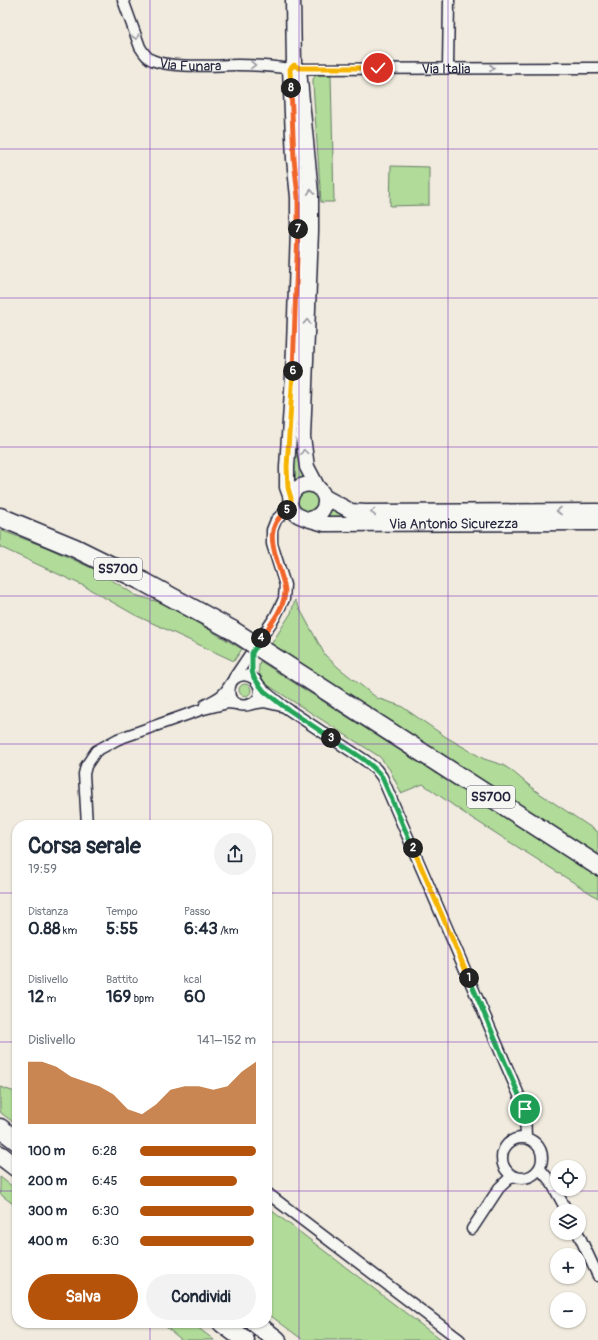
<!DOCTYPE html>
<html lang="it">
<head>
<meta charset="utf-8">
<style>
	body { margin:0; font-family:Pangolin,sans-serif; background:#f2f2f3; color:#1f2937; height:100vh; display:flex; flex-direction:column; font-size:15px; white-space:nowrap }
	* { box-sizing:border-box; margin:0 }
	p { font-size:13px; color:#747a83 }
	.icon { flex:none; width:22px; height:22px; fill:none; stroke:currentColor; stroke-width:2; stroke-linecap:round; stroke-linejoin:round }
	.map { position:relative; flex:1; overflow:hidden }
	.drawer { position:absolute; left:12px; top:820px; width:260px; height:508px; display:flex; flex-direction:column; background:#fff; border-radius:16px; box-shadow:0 1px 3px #0004 }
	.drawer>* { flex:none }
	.fabs { position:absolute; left:550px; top:1160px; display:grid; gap:8px }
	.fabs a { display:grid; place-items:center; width:36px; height:36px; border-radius:50%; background:#fff; box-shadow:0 1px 3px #0004; font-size:20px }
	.pin { position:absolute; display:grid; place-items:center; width:34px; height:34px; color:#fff; margin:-17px; border:2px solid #fff; border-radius:50%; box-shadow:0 1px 4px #0007 }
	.km { position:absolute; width:20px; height:20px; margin:-10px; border-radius:50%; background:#222; color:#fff; font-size:11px; line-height:20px; text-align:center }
	.round { display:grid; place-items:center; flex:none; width:42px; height:42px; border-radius:21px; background:#f2f2f3 }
	.head { display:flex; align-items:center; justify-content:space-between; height:68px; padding:0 16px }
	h1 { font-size:22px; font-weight:700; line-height:30px }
	.metrics { display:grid; grid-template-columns:repeat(3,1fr); gap:6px; height:68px; padding:4px 16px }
	.metrics div { display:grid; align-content:center }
	.metrics b { font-size:17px; font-weight:700 }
	.metrics small { font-size:11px; font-weight:400 }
	.metrics p { font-size:11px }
	.chart { height:112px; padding:8px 16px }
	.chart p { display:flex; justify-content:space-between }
	.chart svg { width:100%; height:72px; margin-top:4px; fill:#b45309; opacity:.7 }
	.button { display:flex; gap:8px; margin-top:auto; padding:8px 16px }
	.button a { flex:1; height:46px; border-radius:24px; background:#b45309; color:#fff; font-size:16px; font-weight:700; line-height:46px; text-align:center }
	.button a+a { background:#f2f2f3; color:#1f2937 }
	ul { padding:0 16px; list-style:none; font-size:13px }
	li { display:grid; grid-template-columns:64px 48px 1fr; align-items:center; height:30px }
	li i { height:10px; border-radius:5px; background:#b45309 }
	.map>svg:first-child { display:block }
</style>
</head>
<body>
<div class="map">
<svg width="598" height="1340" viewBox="0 0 598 1340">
	<rect width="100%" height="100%" fill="#f0ebde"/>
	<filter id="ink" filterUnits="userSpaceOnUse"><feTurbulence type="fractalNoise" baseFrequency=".025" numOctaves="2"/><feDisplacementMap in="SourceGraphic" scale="8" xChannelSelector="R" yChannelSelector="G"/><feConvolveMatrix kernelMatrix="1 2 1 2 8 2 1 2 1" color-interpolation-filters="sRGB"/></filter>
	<g filter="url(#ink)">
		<g fill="#b0db98" stroke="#697e6a">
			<path d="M316,75H331L334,202H321L313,84V79Z"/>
			<path d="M391,166L429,167V205L390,206Z"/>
			<path d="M295,446L306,480L292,488Z"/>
			<path d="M303,491L314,492L320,501L315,511L304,513L296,504L297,497Z"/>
			<path d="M330,507L358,519L324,518Z"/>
			<path d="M0,530L46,547L98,571L135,595L165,604L242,649L234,661L135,615L84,586L0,547Z"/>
			<path d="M295,600L325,655L339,668L377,698L401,706L446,737L484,759L503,765L512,771L536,791L598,832V857L270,646L291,613Z"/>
			<path d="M260,661L598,877V898L464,813L423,784L401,793L390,770L380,757L266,684C260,675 257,673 260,661Z"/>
			<circle cx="245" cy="690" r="6"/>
			<path d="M0,1087L15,1092L17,1094V1125L1,1113L0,1110Z"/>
			<path d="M0,1177L17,1190V1207L0,1194Z"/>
			<path d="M267,1207L441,1340H303L267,1313Z"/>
			<path d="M161,1323H192L214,1340H182Z"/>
		</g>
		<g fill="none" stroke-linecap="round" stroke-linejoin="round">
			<defs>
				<g id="street">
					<path id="s1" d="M123,0L140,47C143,52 147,58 152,60C173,69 215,65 238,65C256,65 273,66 290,69"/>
					<path d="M448,67L449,0"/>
					<path id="s2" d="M299,69L598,68"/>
					<path d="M234,678L275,617L284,599L285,585L272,544V530L276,520L280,516L291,507"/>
					<path d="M257,683L268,694L283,706L366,761L376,769L382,777L525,1109L526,1138"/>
					<path d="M251,704L264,702L281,706"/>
					<path d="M205,705C211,701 219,699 224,693C232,685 230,677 244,675C251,676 257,679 259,686C266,712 220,713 231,683"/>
					<path d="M87,825L84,774L86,766L96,751L118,739L200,710L228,703L237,704"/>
					<circle cx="522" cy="1158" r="20"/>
					<path d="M540,1169L551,1182L567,1211"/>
					<path d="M267,1193L460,1340"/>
					<path d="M472,1229L499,1188L512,1176"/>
					<path d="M578,1233L598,1276"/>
				</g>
				<g id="secondary">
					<path d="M293,0L294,65"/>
					<path d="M299,70L311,193V231L303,437L307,467L318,488"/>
					<path d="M325,497L351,511L365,512L598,511"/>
					<path d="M291,498L287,487V467L293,375L298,230V197L294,159L290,69L294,65"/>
					<path id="s3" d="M310,519C338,510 322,477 301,486C297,487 293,492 291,497C285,518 311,519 324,524L598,523"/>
				</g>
				<g id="highway">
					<path d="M0,517L75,548L144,582L232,630"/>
					<path d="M277,659L598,866"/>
					<path d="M0,1128L17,1141"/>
					<path d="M0,1155L17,1168"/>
					<path d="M222,1323L245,1340"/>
					<path d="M255,1323L277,1340"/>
				</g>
			</defs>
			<use href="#street" stroke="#22223b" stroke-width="13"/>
			<use href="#secondary" stroke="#22223b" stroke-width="17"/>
			<use href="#highway" stroke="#22223b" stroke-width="21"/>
			<use href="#street" stroke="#f6f6f2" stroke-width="10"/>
			<use href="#secondary" stroke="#f6f6f2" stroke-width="14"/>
			<use href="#highway" stroke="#f6f6f2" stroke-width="18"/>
			<defs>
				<path id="highway-bridge" d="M232,630L277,659"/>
			</defs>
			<use href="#highway-bridge" stroke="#22223b" stroke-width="21" stroke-linecap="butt"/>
			<use href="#highway-bridge" stroke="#f6f6f2" stroke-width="18"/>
		</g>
		<defs><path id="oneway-chevron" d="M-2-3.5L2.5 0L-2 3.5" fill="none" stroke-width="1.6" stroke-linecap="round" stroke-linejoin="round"/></defs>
		<g stroke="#9797a0">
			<use href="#oneway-chevron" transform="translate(136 37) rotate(71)"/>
			<use href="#oneway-chevron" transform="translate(253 65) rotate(2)"/>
			<use href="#oneway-chevron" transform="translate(492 68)"/>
			<use href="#oneway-chevron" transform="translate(311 192) rotate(-93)"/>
			<use href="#oneway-chevron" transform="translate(307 322) rotate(-88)"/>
			<use href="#oneway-chevron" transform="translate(304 452) rotate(-98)"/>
			<use href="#oneway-chevron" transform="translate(559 511) rotate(180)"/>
			<use href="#oneway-chevron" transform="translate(373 512) rotate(179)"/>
		</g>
	</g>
	<g fill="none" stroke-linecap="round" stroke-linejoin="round" filter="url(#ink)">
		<defs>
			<path id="split-1" d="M469,978L525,1109"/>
			<path id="split-2" d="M413,848L469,978"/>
			<path id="split-3" d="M331,738C349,750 369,760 382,777L413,848"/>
			<path id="split-4" d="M261,638L252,653V671L254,678L264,691L283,706L331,738"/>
			<path id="split-5" d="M261,638C270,625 284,609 285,592C285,585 282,578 280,571C273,547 264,528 287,510"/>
			<path id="split-6" d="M287,510L291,507V498L288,488L287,467L293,371"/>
			<path id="split-7" d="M293,371L298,229"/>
			<path id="split-8" d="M291,88L294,159L298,197V229"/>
			<path id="split-9" d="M291,88L290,69L294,65L299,68H378"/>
		</defs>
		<use href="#split-1" stroke="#fff" stroke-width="8"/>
		<use href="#split-2" stroke="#fff" stroke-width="8"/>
		<use href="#split-3" stroke="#fff" stroke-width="8"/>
		<use href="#split-4" stroke="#fff" stroke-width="8"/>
		<use href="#split-5" stroke="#fff" stroke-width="8"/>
		<use href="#split-6" stroke="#fff" stroke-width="8"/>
		<use href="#split-7" stroke="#fff" stroke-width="8"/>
		<use href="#split-8" stroke="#fff" stroke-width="8"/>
		<use href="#split-9" stroke="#fff" stroke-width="8"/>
		<use href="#split-1" stroke="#22a559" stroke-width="5"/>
		<use href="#split-2" stroke="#f5b400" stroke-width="5"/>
		<use href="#split-3" stroke="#22a559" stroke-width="5"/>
		<use href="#split-4" stroke="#22a559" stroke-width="5"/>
		<use href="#split-5" stroke="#f0652b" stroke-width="5"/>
		<use href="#split-6" stroke="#f5b400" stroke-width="5"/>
		<use href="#split-7" stroke="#f0652b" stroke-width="5"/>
		<use href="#split-8" stroke="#f0652b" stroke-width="5"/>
		<use href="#split-9" stroke="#f5b400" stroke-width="5"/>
	</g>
	<path fill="none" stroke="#7b2cbf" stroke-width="1" stroke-opacity="0.55" d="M150,0V825M299,0V1340M448,0V1340M0,149H598M0,298H598M0,447H598M0,596H598M0,744H598M0,893H17M267,893H598M0,1042H17M267,1042H598M0,1191H17M267,1191H598M150,1323V1340"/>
	<g text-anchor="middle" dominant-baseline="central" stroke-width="3.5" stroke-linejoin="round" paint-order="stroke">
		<g fill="#f6f6f2" stroke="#626272" stroke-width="1">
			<rect x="94" y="558" width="48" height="22" rx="3"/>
			<rect x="467" y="786" width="48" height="22" rx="3"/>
		</g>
		<g font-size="13" font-weight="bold" fill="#22223b">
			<text x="118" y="569">SS700</text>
			<text x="491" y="797">SS700</text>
		</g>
		<g font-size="14" fill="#22223b" stroke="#f6f6f2">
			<text stroke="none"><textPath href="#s1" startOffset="107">Via Funara</textPath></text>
			<text stroke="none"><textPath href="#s2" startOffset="147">Via Italia</textPath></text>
			<text stroke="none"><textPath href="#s3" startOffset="252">Via Antonio Sicurezza</textPath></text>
		</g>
	</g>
</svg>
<div class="fabs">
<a><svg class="icon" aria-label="locate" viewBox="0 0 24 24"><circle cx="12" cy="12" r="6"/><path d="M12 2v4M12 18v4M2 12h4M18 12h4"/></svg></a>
<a><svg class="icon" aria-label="layers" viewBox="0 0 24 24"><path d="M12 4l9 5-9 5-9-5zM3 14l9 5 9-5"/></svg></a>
<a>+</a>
<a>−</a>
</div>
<div class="pin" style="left:525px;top:1109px;background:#1e9e55"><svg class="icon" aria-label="arrive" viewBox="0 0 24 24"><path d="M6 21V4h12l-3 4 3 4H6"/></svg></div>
<div class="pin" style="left:378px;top:68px;background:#d93025"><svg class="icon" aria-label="check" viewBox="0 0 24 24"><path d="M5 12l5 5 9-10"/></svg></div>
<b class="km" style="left:469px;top:978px">1</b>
<b class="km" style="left:413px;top:848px">2</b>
<b class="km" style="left:331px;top:738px">3</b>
<b class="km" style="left:261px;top:638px">4</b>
<b class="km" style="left:287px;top:510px">5</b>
<b class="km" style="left:293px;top:371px">6</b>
<b class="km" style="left:298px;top:229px">7</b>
<b class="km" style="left:291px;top:88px">8</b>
<section class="drawer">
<div class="head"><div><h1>Corsa serale</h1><p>19:59</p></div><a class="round"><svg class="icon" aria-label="share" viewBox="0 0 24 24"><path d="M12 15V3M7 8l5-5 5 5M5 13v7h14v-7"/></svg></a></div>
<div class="metrics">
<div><p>Distanza</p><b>0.88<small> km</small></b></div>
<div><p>Tempo</p><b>5:55</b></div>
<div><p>Passo</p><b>6:43<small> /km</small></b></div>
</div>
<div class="metrics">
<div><p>Dislivello</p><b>12<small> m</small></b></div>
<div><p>Battito</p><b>169<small> bpm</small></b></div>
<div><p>kcal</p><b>60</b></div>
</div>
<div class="chart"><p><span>Dislivello</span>141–152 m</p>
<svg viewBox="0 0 160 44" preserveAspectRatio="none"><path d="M0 44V6L10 6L20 9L30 15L40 18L50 21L60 26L70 35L80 38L90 32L100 23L110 21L120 21L130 23L140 21L150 12L160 6V44z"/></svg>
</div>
<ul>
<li><b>100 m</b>6:28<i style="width:100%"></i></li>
<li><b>200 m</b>6:45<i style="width:84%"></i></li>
<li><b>300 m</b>6:30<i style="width:98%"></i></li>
<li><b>400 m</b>6:30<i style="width:98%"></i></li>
</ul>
<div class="button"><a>Salva</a><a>Condividi</a></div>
</section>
</div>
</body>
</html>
